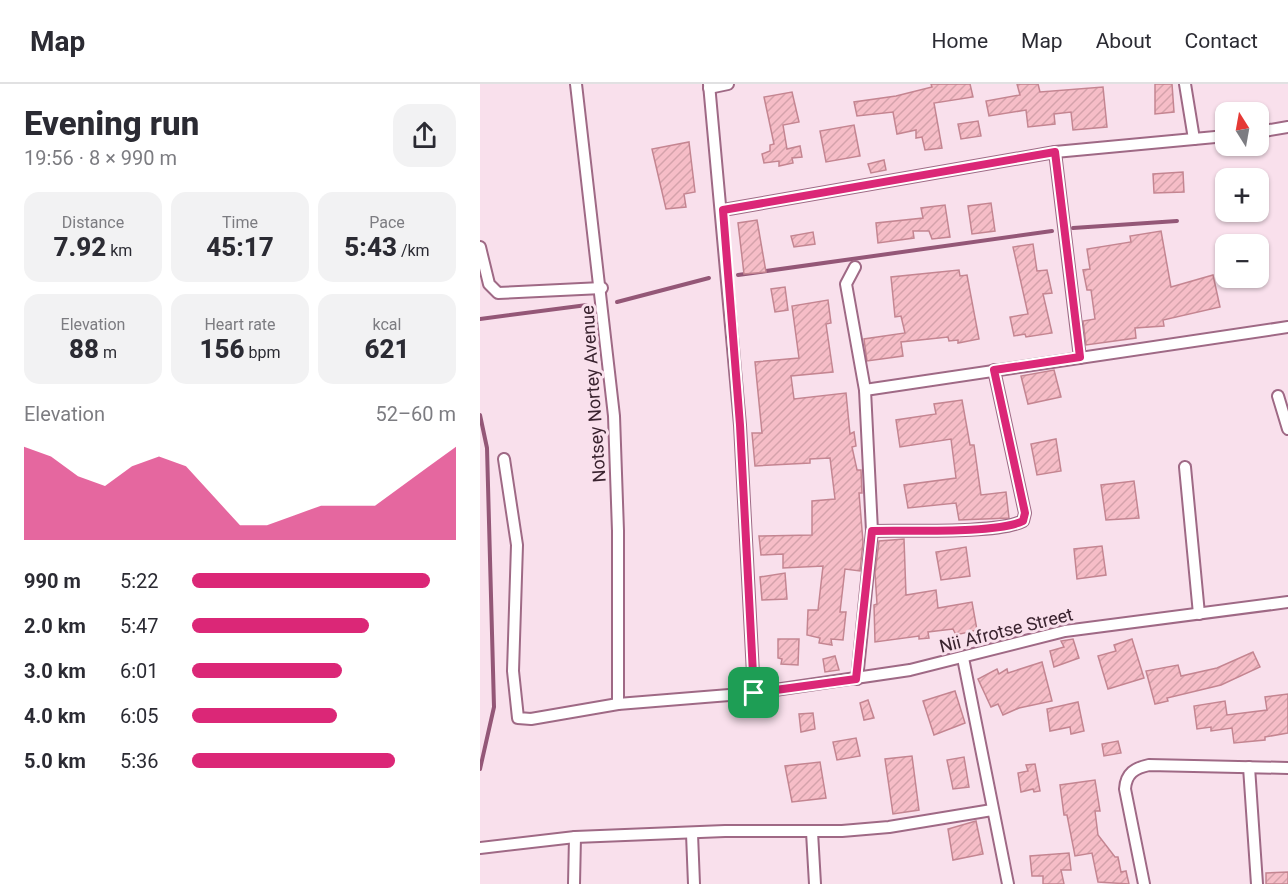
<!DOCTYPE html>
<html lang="en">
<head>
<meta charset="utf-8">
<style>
	body { margin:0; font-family:Roboto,sans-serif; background:#f2f2f3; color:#2b2b33; height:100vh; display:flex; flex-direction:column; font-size:22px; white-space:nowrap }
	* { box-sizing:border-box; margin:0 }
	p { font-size:20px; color:#7c7c81 }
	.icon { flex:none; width:33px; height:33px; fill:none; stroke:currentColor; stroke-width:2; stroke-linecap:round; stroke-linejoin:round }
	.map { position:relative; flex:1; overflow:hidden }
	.drawer { display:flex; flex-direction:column; background:#fff; width:480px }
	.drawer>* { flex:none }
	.needle { width:39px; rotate:349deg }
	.tools { position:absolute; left:735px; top:18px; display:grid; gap:12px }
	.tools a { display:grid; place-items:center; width:54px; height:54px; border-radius:12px; background:#fff; box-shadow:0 2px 4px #0004; font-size:30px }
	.pin { position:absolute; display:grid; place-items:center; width:51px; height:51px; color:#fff; margin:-26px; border-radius:12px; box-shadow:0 3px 9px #0006 }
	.round { display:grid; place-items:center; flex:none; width:63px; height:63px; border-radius:18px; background:#f2f2f3 }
	.overview { display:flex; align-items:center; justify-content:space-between; height:102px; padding:0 24px }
	h1 { font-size:33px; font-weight:800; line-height:45px }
	.stats { display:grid; grid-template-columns:repeat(3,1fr); gap:9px; height:102px; padding:6px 24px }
	.stats div { display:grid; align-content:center; border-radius:15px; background:#f2f2f3; text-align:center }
	.stats b { font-size:26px; font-weight:800 }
	.stats small { font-size:16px; font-weight:400 }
	.stats p { font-size:16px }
	.chart { height:168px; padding:12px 24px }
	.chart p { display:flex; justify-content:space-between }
	.chart svg { width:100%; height:108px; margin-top:6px; fill:#db2777; opacity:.7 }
	ul { padding:0 24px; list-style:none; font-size:20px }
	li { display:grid; grid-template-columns:96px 72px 1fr; align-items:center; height:45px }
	li i { height:15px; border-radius:8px; background:#db2777 }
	header { display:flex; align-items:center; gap:36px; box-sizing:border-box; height:84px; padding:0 30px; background:#fff; border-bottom:2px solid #e1e1e2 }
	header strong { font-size:28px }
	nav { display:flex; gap:33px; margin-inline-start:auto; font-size:21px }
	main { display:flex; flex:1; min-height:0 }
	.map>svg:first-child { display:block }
</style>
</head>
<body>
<header>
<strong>Map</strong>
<nav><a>Home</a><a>Map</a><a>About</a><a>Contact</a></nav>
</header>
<main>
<section class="drawer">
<div class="overview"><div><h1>Evening run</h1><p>19:56 · 8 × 990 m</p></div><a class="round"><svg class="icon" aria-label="share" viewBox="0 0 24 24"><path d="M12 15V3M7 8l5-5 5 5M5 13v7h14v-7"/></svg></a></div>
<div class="stats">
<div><p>Distance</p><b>7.92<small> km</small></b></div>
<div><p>Time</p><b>45:17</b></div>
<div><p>Pace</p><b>5:43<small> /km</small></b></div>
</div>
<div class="stats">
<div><p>Elevation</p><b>88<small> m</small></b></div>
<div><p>Heart rate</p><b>156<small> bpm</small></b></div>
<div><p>kcal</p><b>621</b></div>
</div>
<div class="chart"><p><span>Elevation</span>52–60 m</p>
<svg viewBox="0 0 160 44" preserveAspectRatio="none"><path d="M0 44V6L10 10L20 18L30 22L40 14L50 10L60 14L70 26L80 38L90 38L100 34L110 30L120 30L130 30L140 22L150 14L160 6V44z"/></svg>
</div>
<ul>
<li><b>990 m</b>5:22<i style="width:90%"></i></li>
<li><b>2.0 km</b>5:47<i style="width:67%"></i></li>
<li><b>3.0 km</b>6:01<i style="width:57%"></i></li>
<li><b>4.0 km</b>6:05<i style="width:55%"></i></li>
<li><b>5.0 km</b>5:36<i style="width:77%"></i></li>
</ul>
</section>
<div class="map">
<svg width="808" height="800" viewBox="0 0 808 800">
	<defs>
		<pattern id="building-hatch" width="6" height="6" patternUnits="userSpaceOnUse" patternTransform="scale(1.5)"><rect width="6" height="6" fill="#f6bdc7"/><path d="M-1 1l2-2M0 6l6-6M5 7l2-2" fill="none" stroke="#d4a2ab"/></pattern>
	</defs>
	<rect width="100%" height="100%" fill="#f9e0ec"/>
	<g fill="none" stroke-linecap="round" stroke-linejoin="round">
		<g stroke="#945777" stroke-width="4">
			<path d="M593,144L697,137"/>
			<path d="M258,191L572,147"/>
			<path d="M137,218L229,194"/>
			<path d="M0,235L107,221"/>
			<path d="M0,331L7,364L14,623L0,685"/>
		</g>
	</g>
	<g fill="url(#building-hatch)" stroke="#c48591" stroke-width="1.5">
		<path d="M451,0H490L493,13L454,19L462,64L445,66L442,53L436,54V46L417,50L413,28L377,32L374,18L416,12L452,3Z"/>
		<path d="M537,0H558L560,8L623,3L627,43L593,46L591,28L574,30L575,40L548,43L546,26L509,32L506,17L540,11Z"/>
		<path d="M675,0H692L694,28L675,30Z"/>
		<path d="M312,8L319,38L303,41L307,65L320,62L322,73L312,74L313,79L299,82V77L284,79L282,70L290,67V61L294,60L284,13Z"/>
		<path d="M498,37L501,52L481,55L478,40Z"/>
		<path d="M374,41L380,72L346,78L340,47Z"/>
		<path d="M209,58L215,108L204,110L206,123L186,125L172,65Z"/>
		<path d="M404,76L406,86L391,89L388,80Z"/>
		<path d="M703,88L704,108L674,109L673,90Z"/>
		<path d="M511,119L515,147L492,150L488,122Z"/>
		<path d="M465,121L470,153L452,155L449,147H433L434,154L398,159L396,139L443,134L441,124Z"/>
		<path d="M277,136L286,188L264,190L258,139Z"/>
		<path d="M681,147L691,203L733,191L740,223L683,236L684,242L655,244L656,254L606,261L603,237L615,235L611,206H607L603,186L610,185L607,165L651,158L650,152Z"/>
		<path d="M333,148L335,160L314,163L311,152Z"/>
		<path d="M553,160L557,187L567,186L572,209L563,210L572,249L546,253L545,250L534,252L530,233L548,230L533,163Z"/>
		<path d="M479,186L480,192L487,191L499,255L478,259V256L469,257L468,253L421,258L423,272L387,277L384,255L425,249L421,232L415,233L411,193Z"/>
		<path d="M305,203L308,226L295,228L291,205Z"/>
		<path d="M348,216L351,239L346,240L353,288L311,292L314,315L366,309L370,350L374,348L376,362L372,363L377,386H381L382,409H379L383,458L380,487L365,485L360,528H366L363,556L351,555L352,561L339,559L340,554L327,551L328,526H338L343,482L303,484V470L281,471L279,452L332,451V417L355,415L350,374L330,375V379L275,382L272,349H282L275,278L319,274L312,222Z"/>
		<path d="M574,286L581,313L548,320L541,292Z"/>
		<path d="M482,316L490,361H494L501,411L526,408L529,434L479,436L476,419L428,424L424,401L476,394L471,355L420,363L416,336L456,330L454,320Z"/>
		<path d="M576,355L581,387L557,391L551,360Z"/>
		<path d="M654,397L659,434L626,436L621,401Z"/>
		<path d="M424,455L426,511L456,506L458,524L492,518L497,546L476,551L473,545L448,548L449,554L439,555V552L395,558L394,521L397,520L395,489L399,457Z"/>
		<path d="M622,462L626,491L597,495L594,465Z"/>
		<path d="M486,463L490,492L461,496L456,468Z"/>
		<path d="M305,489L307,515L282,516L280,493Z"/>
		<path d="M298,555H319L318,581L301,580L302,575L298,574Z"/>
		<path d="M593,555L599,574L574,583L570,567L584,563L581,557Z"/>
		<path d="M652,555L664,594L628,605L618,572L636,567L634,561Z"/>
		<path d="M773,568L780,583L741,601L687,614L688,617L675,620L666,587L698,581L701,592L737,584Z"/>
		<path d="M355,572L359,586L345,588L343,575Z"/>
		<path d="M562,578L572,617L539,624L523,631L518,620L511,623L498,595L517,585L519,590L527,585L528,589Z"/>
		<path d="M475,607L485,639L454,651L443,617Z"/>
		<path d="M808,610V649L785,653V656L754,659L752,644L731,647V643L717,645L714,622L745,617L747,631L787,626L785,613Z"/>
		<path d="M388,616L394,634L384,636L380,619Z"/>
		<path d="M598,618L604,647L591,650L590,643L570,647L567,625Z"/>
		<path d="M333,629L335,645L321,648L319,630Z"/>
		<path d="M376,654L380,672L357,676L353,658Z"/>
		<path d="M638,657L641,669L624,672L622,660Z"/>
		<path d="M432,672L439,726L413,730L405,675Z"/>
		<path d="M484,673L489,703L473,705L467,676Z"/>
		<path d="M340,678L346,714L312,718L305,682Z"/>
		<path d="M555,680L560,707L554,708L553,705L541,708L538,689L548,687L546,681Z"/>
		<path d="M615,696L620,727H615L618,751L635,773H638L641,788L646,787L649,800L618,798L612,769L595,772L587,731H584L580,701Z"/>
		<path d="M496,737L503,770L473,776L468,745Z"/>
		<path d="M589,769L591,786H581L584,800H563V792H552L550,772Z"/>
		<path d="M808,788V800H786V789Z"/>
	</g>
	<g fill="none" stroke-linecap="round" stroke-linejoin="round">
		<defs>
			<g id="minor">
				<path d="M96,0L134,332L138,447V620"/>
				<path d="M229,0L260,341L274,609L430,586L585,547L808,518"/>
				<path d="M705,0L714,55"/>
				<path d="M229,4L248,0"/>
				<path d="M778,48L808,43"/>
				<path d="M575,68L600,274"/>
				<path d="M243,126L575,68L746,52"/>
				<path d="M0,163L9,200L18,209L122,204"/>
				<path d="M375,183L366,200L385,306L392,447L377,595"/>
				<path d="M385,306L808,243"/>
				<path d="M798,312L808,345"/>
				<path d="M24,375L37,461L33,587L38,634L51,635L138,620L274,609"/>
				<path d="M705,383L719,530"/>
				<path d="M392,447C425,446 518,450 543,437L545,429L514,286"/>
				<path d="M483,574L528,800"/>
				<path d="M769,683L777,800"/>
				<path d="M332,748L335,800"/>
				<path d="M212,750L214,800"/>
				<path d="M0,764L95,753L245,747H362L409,743L512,726"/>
				<path d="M94,800L95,753"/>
				<path d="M664,800L645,705C646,689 655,684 669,681L808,684"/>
			</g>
		</defs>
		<use href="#minor" stroke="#9f6985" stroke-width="14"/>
		<use href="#minor" stroke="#fff" stroke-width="10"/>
	</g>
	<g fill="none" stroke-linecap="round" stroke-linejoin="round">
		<defs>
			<path id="route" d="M575,68L600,273L514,286L545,429L543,437C518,450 425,446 392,447L376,595L274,609L260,341L243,126Z"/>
		</defs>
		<use href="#route" stroke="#fff" stroke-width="12"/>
		<use href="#route" stroke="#db2777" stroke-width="8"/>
	</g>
	<g text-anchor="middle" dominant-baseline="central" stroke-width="6" stroke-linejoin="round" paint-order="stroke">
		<g font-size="18" fill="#3a232f" stroke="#f9e0ec">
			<text transform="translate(113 310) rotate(-94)">Notsey Nortey Avenue</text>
			<text transform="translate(526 546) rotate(-14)">Nii Afrotse Street</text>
		</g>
	</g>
</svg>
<div class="tools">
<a><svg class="needle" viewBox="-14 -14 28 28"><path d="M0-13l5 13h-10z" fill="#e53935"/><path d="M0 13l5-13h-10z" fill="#7c7c81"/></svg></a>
<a>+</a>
<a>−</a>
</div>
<div class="pin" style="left:274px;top:609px;background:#1e9e55"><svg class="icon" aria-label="arrive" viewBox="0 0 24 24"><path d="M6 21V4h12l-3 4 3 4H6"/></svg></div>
</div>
</main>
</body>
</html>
